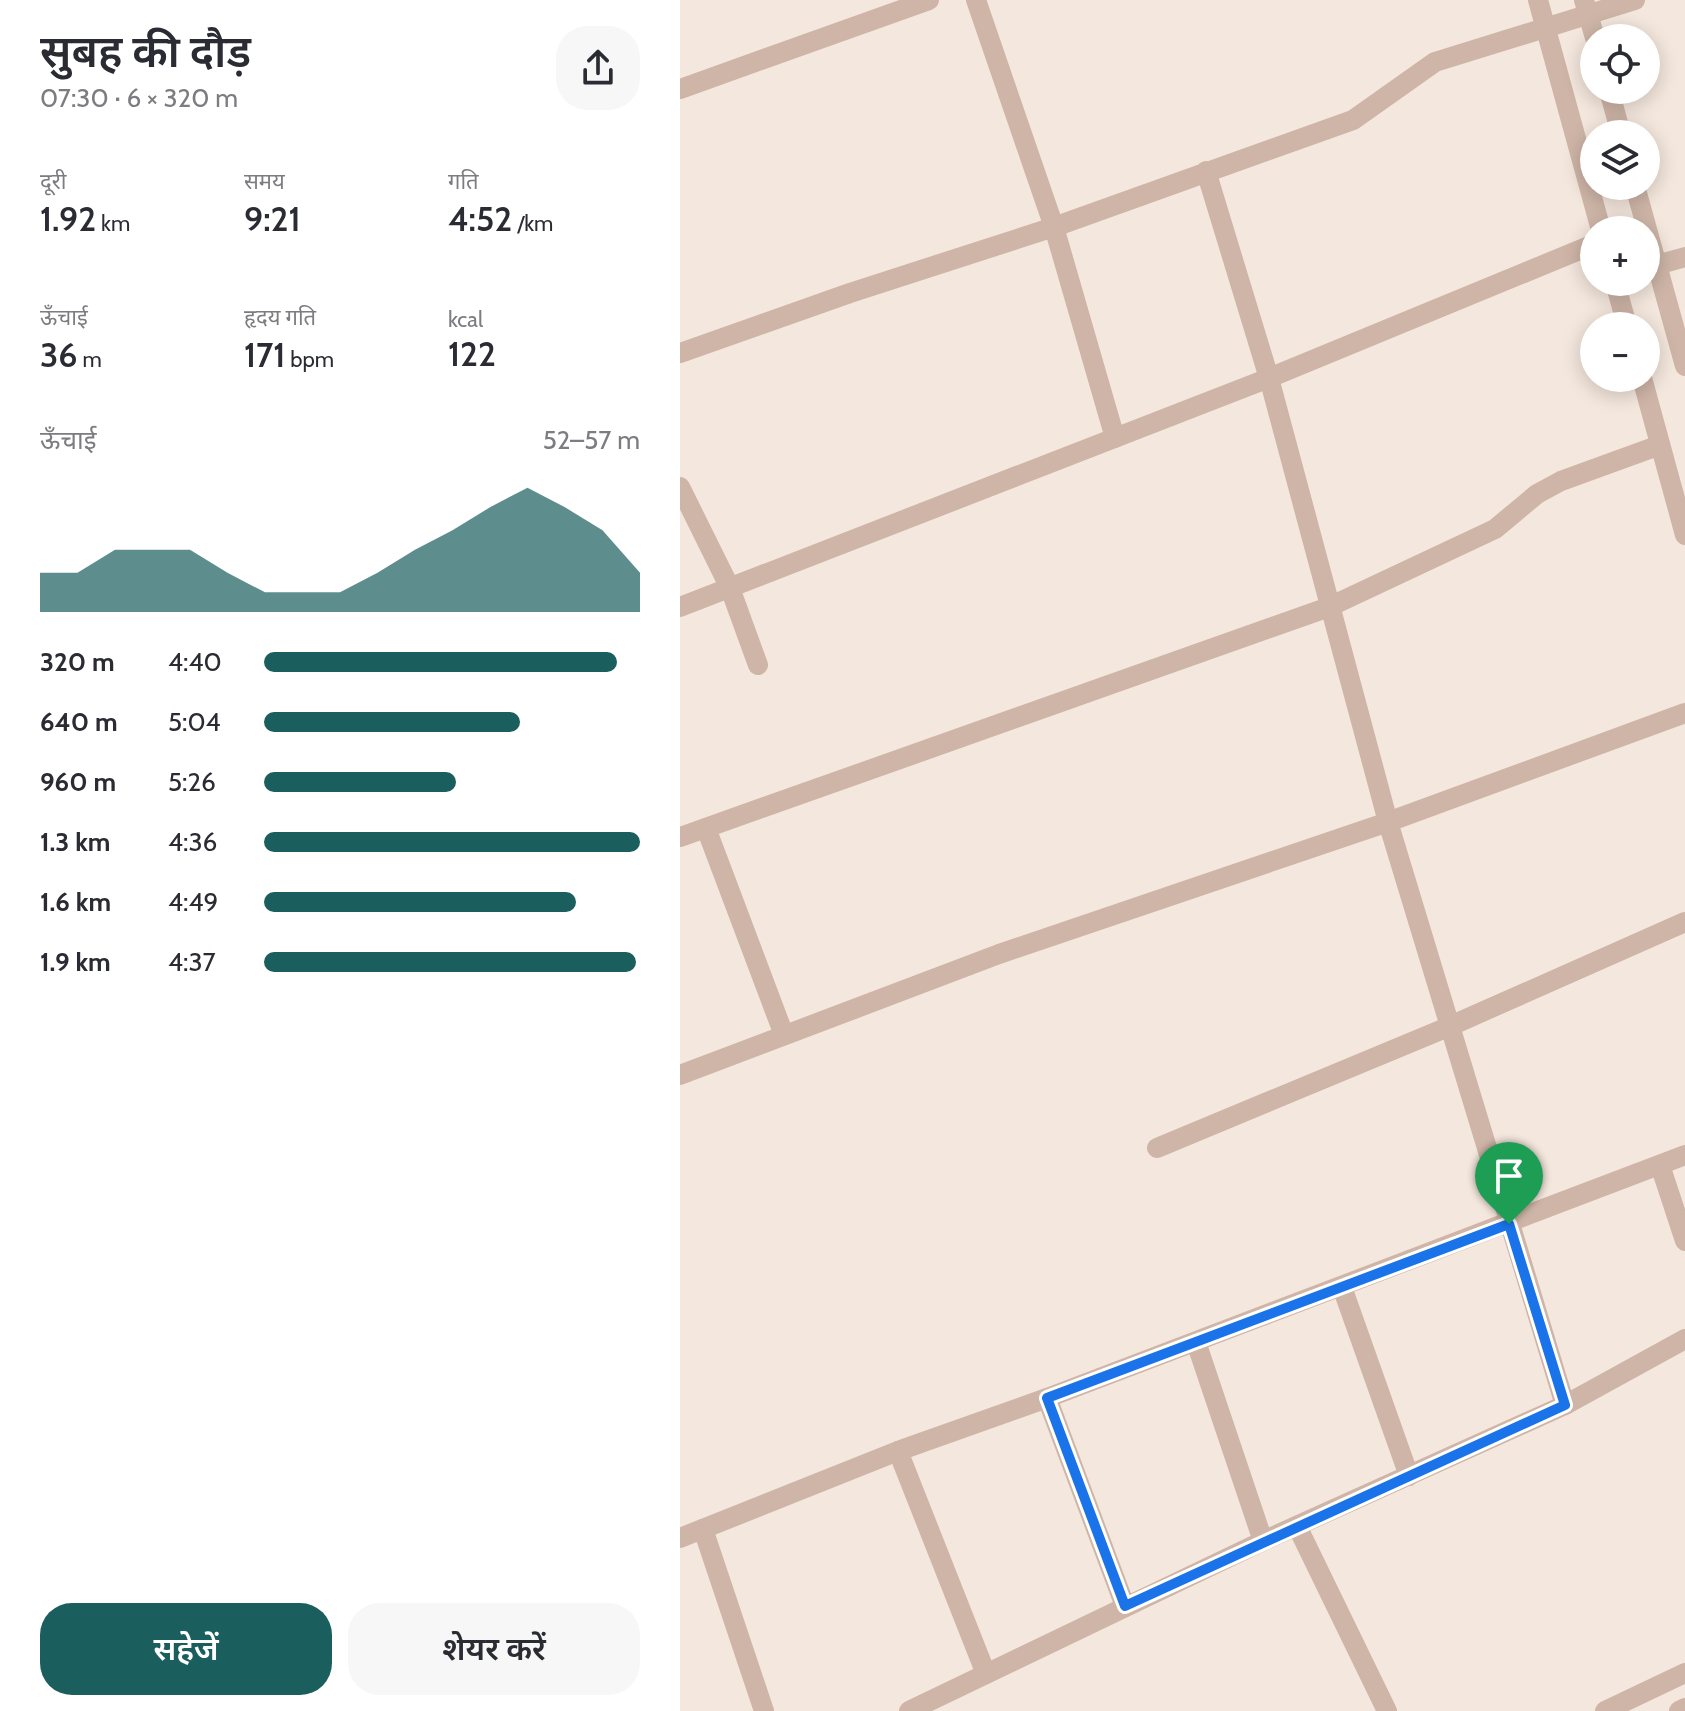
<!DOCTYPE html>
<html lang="hi">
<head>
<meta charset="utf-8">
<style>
	body { margin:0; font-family:Cabin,"Noto Sans Devanagari",sans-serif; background:#f7f7f7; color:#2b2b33; height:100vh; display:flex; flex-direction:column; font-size:30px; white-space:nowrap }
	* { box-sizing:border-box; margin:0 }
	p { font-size:26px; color:#7c7c81 }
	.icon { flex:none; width:44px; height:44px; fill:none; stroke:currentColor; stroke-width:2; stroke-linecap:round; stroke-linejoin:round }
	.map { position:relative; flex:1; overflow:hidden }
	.panel { display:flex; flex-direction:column; background:#fff; width:680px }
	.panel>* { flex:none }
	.controls { position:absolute; left:900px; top:24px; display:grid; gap:16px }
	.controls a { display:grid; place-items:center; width:80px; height:80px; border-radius:50%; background:#fff; box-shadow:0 4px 20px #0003; font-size:40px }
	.pin { position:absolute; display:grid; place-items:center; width:68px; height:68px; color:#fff; margin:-82px -34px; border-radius:50% 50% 50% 0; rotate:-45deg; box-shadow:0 0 8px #0007 }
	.pin .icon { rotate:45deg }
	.round { display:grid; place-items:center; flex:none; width:84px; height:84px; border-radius:32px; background:#f7f7f7 }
	.summary { display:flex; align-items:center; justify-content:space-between; height:136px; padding:0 40px }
	h1 { font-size:44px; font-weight:600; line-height:60px }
	.metrics { display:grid; grid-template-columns:repeat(3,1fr); gap:12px; height:136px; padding:8px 40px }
	.metrics div { display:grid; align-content:center }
	.metrics b { font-size:34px; font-weight:600 }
	.metrics small { font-size:22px; font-weight:400 }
	.metrics p { font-size:22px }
	.chart { height:224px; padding:16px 40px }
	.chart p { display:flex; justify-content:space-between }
	.chart svg { width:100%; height:144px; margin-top:8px; fill:#1a5f5d; opacity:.7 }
	.primary-button { display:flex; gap:16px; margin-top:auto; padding:16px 40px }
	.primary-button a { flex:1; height:92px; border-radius:32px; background:#1a5f5d; color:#fff; font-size:32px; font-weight:600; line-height:92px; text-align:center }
	.primary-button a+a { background:#f7f7f7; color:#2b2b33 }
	ul { padding:0 40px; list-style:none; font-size:26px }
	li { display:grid; grid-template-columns:128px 96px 1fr; align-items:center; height:60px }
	li i { height:20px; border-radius:10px; background:#1a5f5d }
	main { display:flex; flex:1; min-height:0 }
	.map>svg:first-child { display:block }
</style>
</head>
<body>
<main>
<section class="panel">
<div class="summary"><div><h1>सुबह की दौड़</h1><p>07:30 · 6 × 320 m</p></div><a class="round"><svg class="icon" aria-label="share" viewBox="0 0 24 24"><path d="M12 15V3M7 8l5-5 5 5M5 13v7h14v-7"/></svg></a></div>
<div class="metrics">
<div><p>दूरी</p><b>1.92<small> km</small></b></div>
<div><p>समय</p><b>9:21</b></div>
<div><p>गति</p><b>4:52<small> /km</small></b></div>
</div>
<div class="metrics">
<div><p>ऊँचाई</p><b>36<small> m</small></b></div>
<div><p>हृदय गति</p><b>171<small> bpm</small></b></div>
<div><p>kcal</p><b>122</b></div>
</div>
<div class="chart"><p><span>ऊँचाई</span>52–57 m</p>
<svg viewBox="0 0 160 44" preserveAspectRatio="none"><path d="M0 44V32L10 32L20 25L30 25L40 25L50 32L60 38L70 38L80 38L90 32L100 25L110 19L120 12L130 6L140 12L150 19L160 32V44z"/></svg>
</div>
<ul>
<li><b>320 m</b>4:40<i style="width:94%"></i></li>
<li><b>640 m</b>5:04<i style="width:68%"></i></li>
<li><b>960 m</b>5:26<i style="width:51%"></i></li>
<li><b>1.3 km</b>4:36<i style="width:100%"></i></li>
<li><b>1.6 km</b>4:49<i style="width:83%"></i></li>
<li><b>1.9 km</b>4:37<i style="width:99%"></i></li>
</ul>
<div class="primary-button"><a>सहेजें</a><a>शेयर करें</a></div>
</section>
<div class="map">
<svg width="1005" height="1711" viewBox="0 0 1005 1711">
	<rect width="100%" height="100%" fill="#f4e7dd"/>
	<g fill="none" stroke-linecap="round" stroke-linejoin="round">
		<g stroke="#ceb5a7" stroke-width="20">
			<path d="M296,0L374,227L435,438"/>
			<path d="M0,89L249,0"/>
			<path d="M526,171L589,378L708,822L885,1405"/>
			<path d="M966,268L1005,257"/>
			<path d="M0,353L170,293L374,227L673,120L755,62L955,0"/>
			<path d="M0,487L50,588L78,665"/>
			<path d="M0,607L589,378L914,244"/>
			<path d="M26,828L104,1035"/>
			<path d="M0,837L649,607L815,529L857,494L881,481L980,445"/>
			<path d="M0,1075L319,954L708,822L1005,713"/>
			<path d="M477,1148L768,1027L1005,922"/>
			<path d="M980,1165L1005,1241"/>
			<path d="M662,1287L729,1476"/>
			<path d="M516,1342L583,1541"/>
			<path d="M367,1398L445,1606"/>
			<path d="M218,1451L306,1674"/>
			<path d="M617,1526L707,1711"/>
			<path d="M23,1529L84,1711"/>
			<path d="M0,1538L218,1451L367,1398L1005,1155"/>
			<path d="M229,1711L583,1541L885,1405L1005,1339"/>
		</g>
		<g stroke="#ceb5a7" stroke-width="20">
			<path d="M858,0L921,230"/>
			<path d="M904,0L915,38"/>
			<path d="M929,90L941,134"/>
			<path d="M955,186L1005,366"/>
			<path d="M935,282L947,326"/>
			<path d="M962,378L1005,535"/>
			<path d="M925,1711L1005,1673"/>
			<path d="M999,1711L1005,1708"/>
		</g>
	</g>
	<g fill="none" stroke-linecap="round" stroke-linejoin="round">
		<defs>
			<path id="route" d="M829,1224L885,1405L445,1606L367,1398Z"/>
		</defs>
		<use href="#route" stroke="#fff" stroke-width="16"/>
		<use href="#route" stroke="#1a73e8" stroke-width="10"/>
	</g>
</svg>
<div class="controls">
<a><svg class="icon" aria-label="locate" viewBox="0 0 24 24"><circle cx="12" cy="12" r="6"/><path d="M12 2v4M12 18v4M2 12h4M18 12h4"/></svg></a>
<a><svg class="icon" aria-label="layers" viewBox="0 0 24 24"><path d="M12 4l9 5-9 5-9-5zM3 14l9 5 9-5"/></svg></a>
<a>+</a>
<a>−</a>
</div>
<div class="pin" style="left:829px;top:1224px;background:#1e9e55"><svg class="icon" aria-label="arrive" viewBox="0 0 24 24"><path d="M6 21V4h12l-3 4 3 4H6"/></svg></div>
</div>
</main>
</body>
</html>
